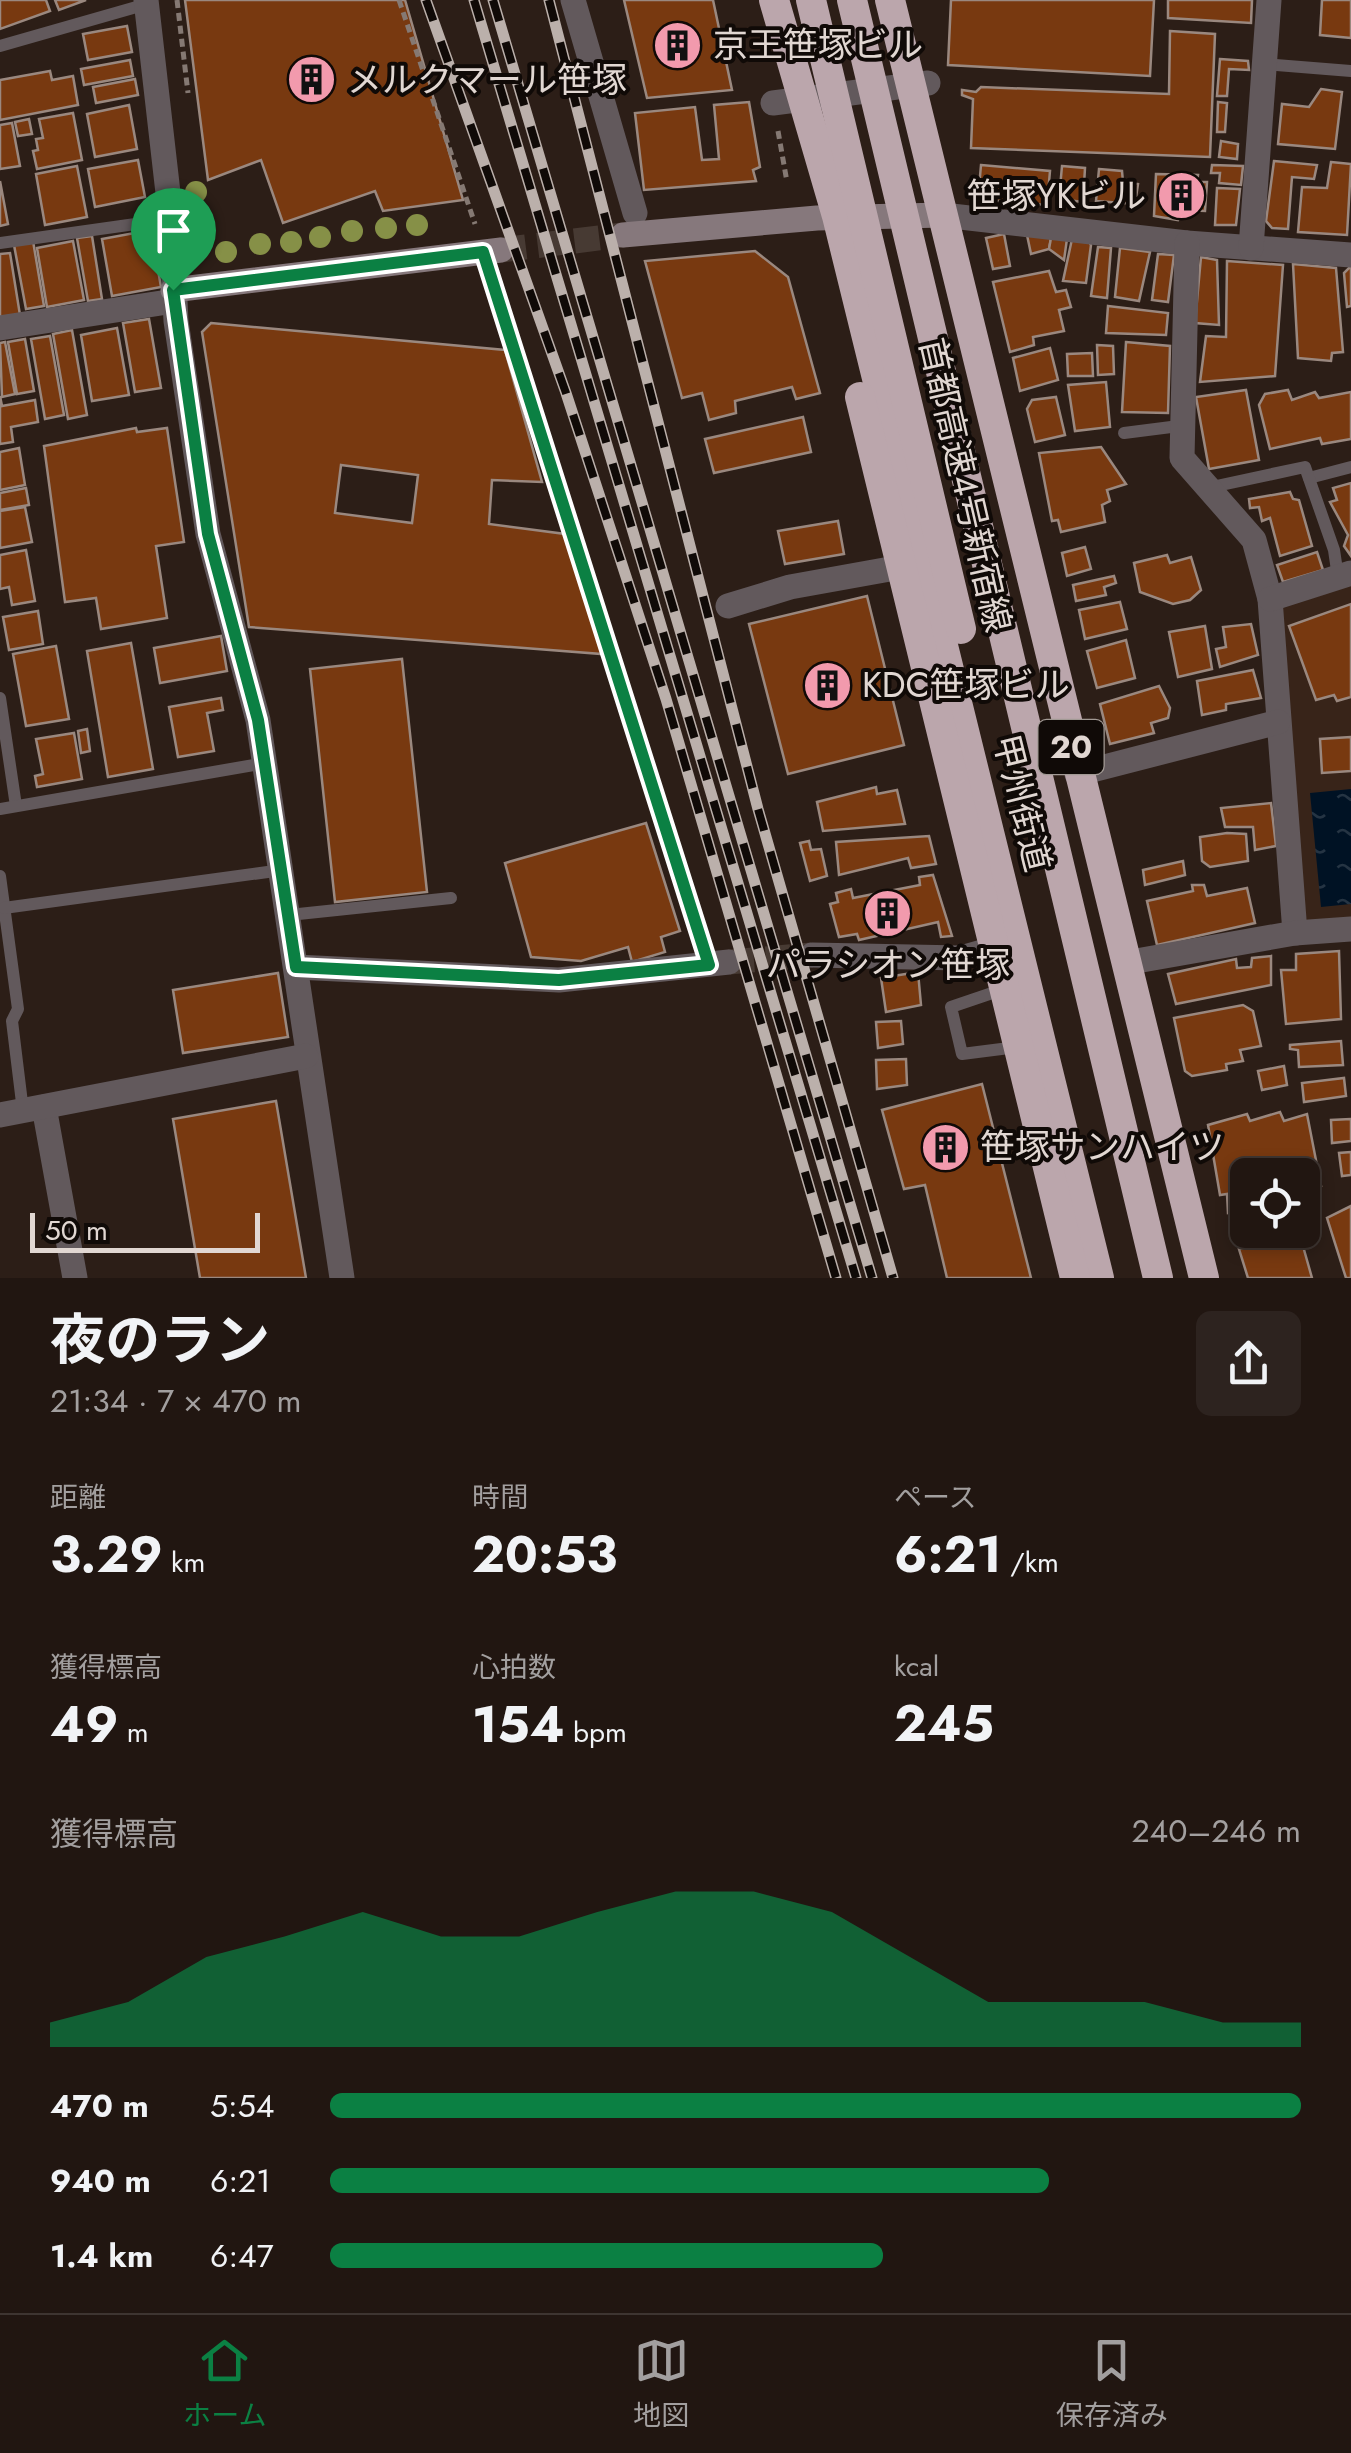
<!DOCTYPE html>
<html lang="ja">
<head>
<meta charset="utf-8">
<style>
	body { margin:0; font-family:Jost,"Noto Sans JP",sans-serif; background:#2d231f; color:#f1f3f6; height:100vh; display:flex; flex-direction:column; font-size:38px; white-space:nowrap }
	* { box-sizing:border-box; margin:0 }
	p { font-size:32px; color:#a29f9f }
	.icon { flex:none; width:55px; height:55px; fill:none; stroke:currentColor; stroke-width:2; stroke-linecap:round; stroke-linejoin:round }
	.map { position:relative; height:1278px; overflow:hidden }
	.sheet { display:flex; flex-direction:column; background:#211611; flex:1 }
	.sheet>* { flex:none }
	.buttons { position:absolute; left:1230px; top:1158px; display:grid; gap:20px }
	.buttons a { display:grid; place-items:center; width:90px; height:90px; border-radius:15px; background:#211611; box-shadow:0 5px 15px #0003,0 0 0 2px #3e3531; font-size:50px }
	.scale { position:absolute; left:30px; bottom:25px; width:230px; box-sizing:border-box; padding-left:10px; border:5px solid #e1d7d2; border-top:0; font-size:28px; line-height:35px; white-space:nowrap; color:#e1d7d2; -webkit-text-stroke:8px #100a07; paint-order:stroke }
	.pin { position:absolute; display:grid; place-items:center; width:85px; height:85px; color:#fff; margin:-102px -42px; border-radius:50% 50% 50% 0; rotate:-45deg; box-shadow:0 0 10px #0007 }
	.pin .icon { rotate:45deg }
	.round { display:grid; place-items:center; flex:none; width:105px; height:105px; border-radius:15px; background:#2d231f }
	.overview { display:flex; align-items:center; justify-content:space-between; height:170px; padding:0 50px }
	h1 { font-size:55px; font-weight:700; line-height:75px }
	.figures { display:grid; grid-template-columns:repeat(3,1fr); gap:15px; height:170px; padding:10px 50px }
	.figures div { display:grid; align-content:center }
	.figures b { font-size:50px; font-weight:700 }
	.figures small { font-size:28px; font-weight:400 }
	.figures p { font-size:28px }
	.chart { height:280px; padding:20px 50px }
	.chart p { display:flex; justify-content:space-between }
	.chart svg { width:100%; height:180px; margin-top:10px; fill:#0b8043; opacity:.7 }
	ul { padding:0 50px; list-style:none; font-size:32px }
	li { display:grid; grid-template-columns:160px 120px 1fr; align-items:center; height:75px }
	li i { height:25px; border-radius:12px; background:#0b8043 }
	.dock { display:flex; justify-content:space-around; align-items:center; height:140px; border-top:2px solid #3e3531; background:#211611; font-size:28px; color:#a29f9f }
	.dock a { display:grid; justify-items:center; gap:5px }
	.dock .selected { color:#0b8043 }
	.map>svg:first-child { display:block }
</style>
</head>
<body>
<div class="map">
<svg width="1351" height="1278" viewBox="0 0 1351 1278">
	<defs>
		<pattern id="water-ripples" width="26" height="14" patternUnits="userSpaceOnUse" patternTransform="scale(2.5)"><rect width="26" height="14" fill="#001224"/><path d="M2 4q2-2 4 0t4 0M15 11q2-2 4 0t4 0" fill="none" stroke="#253443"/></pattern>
	</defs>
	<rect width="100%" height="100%" fill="#2c1e17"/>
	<path fill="#382419" d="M1351,585V922L1307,927L1275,611Z"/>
	<path fill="url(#water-ripples)" d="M1351,789V904L1321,907L1310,793Z"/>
	<g fill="#783910" stroke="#9a887f" stroke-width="2.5" fill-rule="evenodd">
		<path d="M0,0H46L50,11L0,29Z"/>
		<path d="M55,0H86L59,10Z"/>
		<path d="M185,0H405L463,200L383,211L375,191L283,223L261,160L208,180Z"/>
		<path d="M624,0H713L732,90L647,98Z"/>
		<path d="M951,0H1154L1150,76L948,65Z"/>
		<path d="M1168,0H1252L1251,23L1168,18Z"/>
		<path d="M1322,0H1351V38L1320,35Z"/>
		<path d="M127,26L132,52L88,60L83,34Z"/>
		<path d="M1170,31L1215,34L1210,157L971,148L973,99L962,95V90L976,92L981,87L1169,94Z"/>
		<path d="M1220,59L1248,61L1249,70L1229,69L1227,96H1217Z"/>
		<path d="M130,60L133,76L84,85L81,69Z"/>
		<path d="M50,71L52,80L73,76L78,105L0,120V80Z"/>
		<path d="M135,79L138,95L96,103L93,87Z"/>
		<path d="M1321,89L1342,92L1335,149L1278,144L1282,104L1309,107Z"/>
		<path d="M749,102L760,167L753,170L756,181L644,190L635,113L695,107L702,160L719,159L714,105Z"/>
		<path d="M1218,102L1227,103L1225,132H1217Z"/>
		<path d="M129,105L137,149L95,157L87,114Z"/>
		<path d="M73,113L82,160L37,169L33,151L38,150L36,139L43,138L39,119Z"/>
		<path d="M29,119L32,134L18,136L15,122Z"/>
		<path d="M12,123L20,166L0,169V125Z"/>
		<path d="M1221,141L1238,144L1237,159L1219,157Z"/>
		<path d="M138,160L145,197L95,207L88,169Z"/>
		<path d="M1274,161L1317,165L1314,179L1292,177L1288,229L1272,228L1266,221Z"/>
		<path d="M1331,162L1351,164L1347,235L1298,232L1302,187L1327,188Z"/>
		<path d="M981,165L1050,171L1047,205L978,199Z"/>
		<path d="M1212,165L1243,166L1241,185L1219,183L1220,173H1211Z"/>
		<path d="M77,166L87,217L45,225L36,174Z"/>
		<path d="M1062,166L1085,168L1083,202L1059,199Z"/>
		<path d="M1099,169L1122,171L1123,182L1138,184L1135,204L1096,201Z"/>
		<path d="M1156,174L1198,175L1197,182H1207L1205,211L1183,210L1178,220L1154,216Z"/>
		<path d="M0,181L8,224L0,226Z"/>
		<path d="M1217,188L1240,189L1236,225H1215Z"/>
		<path d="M151,230L161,287L112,296L102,239Z"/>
		<path d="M1004,234L1010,266L993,269L986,238Z"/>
		<path d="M1027,235L1051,238L1049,249L1031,254Z"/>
		<path d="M92,236L102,299L88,301L77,238Z"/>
		<path d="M1051,238L1067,239L1064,260L1049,249Z"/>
		<path d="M1072,239L1088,240L1091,245L1086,283L1063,281Z"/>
		<path d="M33,241L44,306L26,309L14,245Z"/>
		<path d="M73,241L84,300L47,307L37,248Z"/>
		<path d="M1098,247L1111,248L1107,298L1091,296Z"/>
		<path d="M1120,248L1150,252L1139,301L1115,297Z"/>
		<path d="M755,251L788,277L820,393L796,399L792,387L735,401L736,413L709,420L702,393L682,398L645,261Z"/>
		<path d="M10,253L20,315L0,318V254Z"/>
		<path d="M1158,254L1174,255L1168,302L1152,300Z"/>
		<path d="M1201,257L1217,260L1219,325L1195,323Z"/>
		<path d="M1227,261L1283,265L1275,376L1200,382L1206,336L1226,337Z"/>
		<path d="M1293,264L1336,268L1343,352L1332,353L1331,361L1298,358Z"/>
		<path d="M1351,266V306L1347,307L1344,273Z"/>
		<path d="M1049,271L1056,292L1066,290L1071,307L1059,310L1064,331L1033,337L1034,345L1010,352L993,282Z"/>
		<path d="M1108,306L1168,313L1166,335L1106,333Z"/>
		<path d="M149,319L161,388L135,392L123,323Z"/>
		<path d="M211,323L505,350L542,482L492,480L489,524L565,534L602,654L249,627L202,332ZM341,465L418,475L412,523L335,513Z"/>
		<path d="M117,328L129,395L92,401L81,335Z"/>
		<path d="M72,330L87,415L68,419L53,334Z"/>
		<path d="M50,336L64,415L45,419L31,339Z"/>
		<path d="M25,339L34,391L17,394L8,342Z"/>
		<path d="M5,342L15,394L2,397L0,343Z"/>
		<path d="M1126,342L1170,346L1168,413L1122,412Z"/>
		<path d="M1097,345L1113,346L1114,374L1098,375Z"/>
		<path d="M1050,348L1058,380L1020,391L1013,358Z"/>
		<path d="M1092,353L1093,376H1068L1067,354Z"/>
		<path d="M1106,382L1110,427L1075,431L1068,385Z"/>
		<path d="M1246,390L1259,460L1209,469L1196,397Z"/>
		<path d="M1288,390L1292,400L1315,392L1319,398L1351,392V439L1322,444L1320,438L1270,449L1259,405L1265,394Z"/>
		<path d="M0,396L2,406L35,400L38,422L11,427L13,442L0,444Z"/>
		<path d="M1056,397L1065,435L1035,442L1027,409L1032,400Z"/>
		<path d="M803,417L811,452L714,473L705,439Z"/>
		<path d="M136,428L137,432L167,428L184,542L156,546L167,618L101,629L96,598L65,602L44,446Z"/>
		<path d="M1101,447L1126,484L1107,490L1110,501L1102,505L1105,522L1061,532L1058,520L1052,521L1039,453Z"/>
		<path d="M19,448L25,485L0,490V452Z"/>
		<path d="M1351,483V556L1344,546L1348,535L1330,502L1337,500L1333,488Z"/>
		<path d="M26,488L29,505L0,510V493Z"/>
		<path d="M1290,492L1293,499L1299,500L1312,546L1280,556L1270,518L1262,521L1259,507L1250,508L1249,499Z"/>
		<path d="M25,507L32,542L0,548V511Z"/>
		<path d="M838,521L844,554L785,564L778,531Z"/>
		<path d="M1085,547L1091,569L1067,576L1062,553Z"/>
		<path d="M26,550L35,601L12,605L9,587L0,589V555Z"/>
		<path d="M1317,552L1323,570L1283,582L1277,565Z"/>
		<path d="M1167,555L1170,563L1191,557L1201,590L1190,600L1173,604L1140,592L1134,563Z"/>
		<path d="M1114,576L1116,583L1104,587L1106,595L1076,601L1073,585Z"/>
		<path d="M867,596L904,745L788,774L749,624Z"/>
		<path d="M1120,602L1127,629L1085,639L1079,610Z"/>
		<path d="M1351,604V697L1337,701L1334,695L1316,700L1289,626Z"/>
		<path d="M38,611L43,644L9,650L3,617Z"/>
		<path d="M1251,624L1258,655L1220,667L1216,649L1226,647L1223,627Z"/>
		<path d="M1205,626L1212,669L1178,677L1169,632Z"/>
		<path d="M221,636L227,671L160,683L154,648Z"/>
		<path d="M1126,640L1135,678L1097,688L1087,651Z"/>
		<path d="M131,643L153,769L108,777L87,651Z"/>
		<path d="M56,646L69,719L26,726L13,654Z"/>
		<path d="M402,659L427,892L335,902L310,669Z"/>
		<path d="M1253,670L1261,698L1226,704V710L1202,715L1197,681Z"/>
		<path d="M1159,686L1170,708L1168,718L1151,723L1154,733L1110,744L1100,704Z"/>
		<path d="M221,698L223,710L207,713L214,751L178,757L169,707Z"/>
		<path d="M87,729L90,751L81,753L78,731Z"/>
		<path d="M74,733L82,779L37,787L35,776L43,774L36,739Z"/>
		<path d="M1351,737V771L1322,773L1320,739Z"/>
		<path d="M876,787L877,794L897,790L905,824L823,831L817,802Z"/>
		<path d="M1271,803L1276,846L1255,850L1253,827H1225L1221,808Z"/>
		<path d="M646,823L680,931L661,937L665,952L632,962L628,947L581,961L531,957L505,863Z"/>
		<path d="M1227,833L1246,834L1248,861L1210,867L1202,861L1200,837Z"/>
		<path d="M929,836L936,864L911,868L908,858L839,875L836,842Z"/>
		<path d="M809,841L811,850L821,849L827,876L810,881L800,843Z"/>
		<path d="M1183,861L1185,875L1145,885L1143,870Z"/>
		<path d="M933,875L952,936L941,937L938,922L859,940L857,934L839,937L830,904L838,902L836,893L851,889L853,898L920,885L919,877Z"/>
		<path d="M1192,885H1204L1207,896L1247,888L1255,923L1157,945L1147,901L1193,891Z"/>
		<path d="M1339,951L1341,1019L1286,1024L1281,970H1296V954Z"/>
		<path d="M1271,956V985L1176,1004L1168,974L1236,959L1237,968L1251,967L1252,958Z"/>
		<path d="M918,972L921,1005L886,1012L881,978Z"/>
		<path d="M278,973L288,1037L183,1053L173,990Z"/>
		<path d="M1243,1005L1253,1011L1261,1046L1240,1050L1243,1061L1226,1064L1227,1070L1192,1076L1185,1071L1174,1018Z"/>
		<path d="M901,1021L903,1044L878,1048L876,1022Z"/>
		<path d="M1341,1041L1343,1065L1299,1067L1298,1050L1290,1049V1045Z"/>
		<path d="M906,1059L907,1085L877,1089L876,1060Z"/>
		<path d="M1284,1066L1287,1085L1262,1090L1258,1071Z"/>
		<path d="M1344,1078L1346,1096L1304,1102L1302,1083Z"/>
		<path d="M982,1084L1031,1278H947L925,1185L904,1189L882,1110Z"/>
		<path d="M276,1101L306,1278H200L173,1119Z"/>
		<path d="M1280,1112L1284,1121L1307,1114L1321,1186L1302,1190V1175H1248V1209L1228,1213L1227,1194L1220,1195L1208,1125L1247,1114L1250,1121Z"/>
		<path d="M1351,1119V1141L1332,1143L1331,1120Z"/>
		<path d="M1351,1152V1175L1342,1176L1339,1153Z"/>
		<path d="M1351,1206V1278H1346L1327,1218Z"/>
		<path d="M1248,1219V1230H1268L1235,1239L1231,1224Z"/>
		<path d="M1299,1232L1312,1278H1248L1239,1249Z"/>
	</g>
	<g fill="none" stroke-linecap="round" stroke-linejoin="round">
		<path stroke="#473a33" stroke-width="25" stroke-dasharray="25 12" stroke-linecap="butt" d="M729,962L812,955"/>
		<path stroke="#473a33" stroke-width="25" stroke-dasharray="25 12" stroke-linecap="butt" d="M501,250L623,235"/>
		<g stroke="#857973" stroke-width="5" stroke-dasharray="8 5" stroke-linecap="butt">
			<path d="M177,0L188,93"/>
			<path d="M399,0L475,224"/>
			<path d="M778,131L787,182"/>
		</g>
		<g stroke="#62595c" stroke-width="12">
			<path d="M0,46L147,4"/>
			<path d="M1263,64L1351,71"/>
			<path d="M0,243L171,219"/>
			<path d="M483,252L709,965"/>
			<path d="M1124,433L1179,426"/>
			<path d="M1309,478L1351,467"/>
			<path d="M1207,488L1305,467L1334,550L1338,577"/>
			<path d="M0,698L16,806"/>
			<path d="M0,809L265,763"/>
			<path d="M0,876L18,1009L12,1021L23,1111"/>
			<path d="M4,908L282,870"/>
			<path d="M289,915L451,898"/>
			<path d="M1004,989L951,1007L962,1054L1017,1047"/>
		</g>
		<g stroke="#62595c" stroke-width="25">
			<path d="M146,0L171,219L176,321L208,534L258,720L342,1278"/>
			<path d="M573,0L635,213"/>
			<path d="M773,103L928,83"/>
			<path d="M943,215L1187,243L1351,255"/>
			<path d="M1187,243L1182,458L1254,540L1270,599L1295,933"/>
			<path d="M1251,248L1269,0"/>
			<path d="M0,328L174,301"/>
			<path d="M1270,599L1351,573"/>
			<path d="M728,606L790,587L901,567"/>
			<path d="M1077,774L1278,722"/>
			<path d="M812,955L961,958L996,948"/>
			<path d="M1125,963L1295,933L1351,929"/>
			<path d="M296,967L559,980L729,962"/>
			<path d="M44,1107L75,1278"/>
			<path d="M0,1115L306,1056"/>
		</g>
		<g stroke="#86787c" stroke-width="25">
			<path d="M623,235L817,218L943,215"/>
			<path d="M173,290L501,250"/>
		</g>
		<g stroke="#bba6ac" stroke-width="30">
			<path d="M774,0L837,216L1099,1278"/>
			<path d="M811,0L961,629"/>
			<path d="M852,0L1158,1278"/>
			<path d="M890,0L1204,1278"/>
			<path d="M860,397L1075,1278"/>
		</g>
		<defs>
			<g id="rail">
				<path d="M426,0L566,393L666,699L836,1278"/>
				<path d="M474,0L856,1278"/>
				<path d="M493,0L872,1278"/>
				<path d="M549,0L758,809L893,1278"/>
			</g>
		</defs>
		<use href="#rail" stroke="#bbb0ab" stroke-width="11"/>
		<use href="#rail" stroke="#100a07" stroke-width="8" stroke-dasharray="22" stroke-linecap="butt"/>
	</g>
	<g fill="#869047">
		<circle cx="196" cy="192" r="11"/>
		<circle cx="201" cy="219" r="11"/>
		<circle cx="417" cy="225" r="11"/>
		<circle cx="386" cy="228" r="11"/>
		<circle cx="352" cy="231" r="11"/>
		<circle cx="320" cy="237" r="11"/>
		<circle cx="291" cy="242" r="11"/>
		<circle cx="260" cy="244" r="11"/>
		<circle cx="226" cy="252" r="11"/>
	</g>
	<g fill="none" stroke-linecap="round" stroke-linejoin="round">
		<defs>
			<path id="route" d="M483,252L709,965L559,980L296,967L258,720L208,534L173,290Z"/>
		</defs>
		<use href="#route" stroke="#fff" stroke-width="20"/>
		<use href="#route" stroke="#0b8043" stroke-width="12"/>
	</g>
	<defs>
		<symbol id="building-disc" viewBox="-11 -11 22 22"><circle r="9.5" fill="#f29aad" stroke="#100a07"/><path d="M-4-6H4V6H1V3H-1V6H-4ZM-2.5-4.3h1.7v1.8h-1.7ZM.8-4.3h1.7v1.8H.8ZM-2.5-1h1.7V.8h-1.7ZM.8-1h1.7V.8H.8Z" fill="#111"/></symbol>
	</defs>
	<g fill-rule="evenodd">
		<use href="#building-disc" x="650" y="18" width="55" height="55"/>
		<use href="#building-disc" x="284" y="52" width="55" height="55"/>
		<use href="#building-disc" x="1154" y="168" width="55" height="55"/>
		<use href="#building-disc" x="800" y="658" width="55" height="55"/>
		<use href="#building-disc" x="860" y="886" width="55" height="55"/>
		<use href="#building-disc" x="918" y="1120" width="55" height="55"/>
	</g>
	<g text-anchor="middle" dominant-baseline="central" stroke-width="8" stroke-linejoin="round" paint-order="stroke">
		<rect fill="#100a07" stroke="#a29a95" stroke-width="2.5" x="1038.5" y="720" width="65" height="54" rx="8"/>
		<g font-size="32" font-weight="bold" fill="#e1d7d2">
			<text x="1071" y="747">20</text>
		</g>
		<g font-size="35" fill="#e1d7d2" stroke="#100a07" text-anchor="start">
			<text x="713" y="45">京王笹塚ビル</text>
			<text x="347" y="80">メルクマール笹塚</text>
			<text x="1146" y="196" text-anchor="end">笹塚YKビル</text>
			<text x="862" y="685">KDC笹塚ビル</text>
			<text x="888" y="965" text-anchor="middle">パラシオン笹塚</text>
			<text x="980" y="1147">笹塚サンハイツ</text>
		</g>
		<g font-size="35" fill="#e1d7d2" stroke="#100a07">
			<text transform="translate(965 485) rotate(77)">首都高速4号新宿線</text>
			<text transform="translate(1022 803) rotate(76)">甲州街道</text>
		</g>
	</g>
</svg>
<div class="buttons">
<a><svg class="icon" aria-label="locate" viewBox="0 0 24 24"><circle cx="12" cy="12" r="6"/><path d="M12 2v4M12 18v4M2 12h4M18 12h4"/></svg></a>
</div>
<div class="scale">50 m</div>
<div class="pin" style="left:173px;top:290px;background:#1e9e55"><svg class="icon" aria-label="arrive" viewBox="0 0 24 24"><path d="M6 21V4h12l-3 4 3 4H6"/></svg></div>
</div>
<section class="sheet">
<div class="overview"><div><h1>夜のラン</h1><p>21:34 · 7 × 470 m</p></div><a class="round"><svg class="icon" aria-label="share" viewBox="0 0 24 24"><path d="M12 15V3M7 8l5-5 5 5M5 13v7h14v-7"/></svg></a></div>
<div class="figures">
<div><p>距離</p><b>3.29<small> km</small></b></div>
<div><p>時間</p><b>20:53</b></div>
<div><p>ペース</p><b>6:21<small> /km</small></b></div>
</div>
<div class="figures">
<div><p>獲得標高</p><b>49<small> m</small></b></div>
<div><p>心拍数</p><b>154<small> bpm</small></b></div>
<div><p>kcal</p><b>245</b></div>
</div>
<div class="chart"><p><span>獲得標高</span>240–246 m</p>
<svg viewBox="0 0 160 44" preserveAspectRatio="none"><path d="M0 44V38L10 33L20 22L30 17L40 11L50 17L60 17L70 11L80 6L90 6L100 11L110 22L120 33L130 33L140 33L150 38L160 38V44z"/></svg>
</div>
<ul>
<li><b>470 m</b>5:54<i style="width:100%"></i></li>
<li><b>940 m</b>6:21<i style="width:74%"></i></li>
<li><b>1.4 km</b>6:47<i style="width:57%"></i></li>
</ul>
</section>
<nav class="dock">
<a class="selected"><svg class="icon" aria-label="home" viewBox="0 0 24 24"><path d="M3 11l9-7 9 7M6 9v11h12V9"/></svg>ホーム</a>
<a><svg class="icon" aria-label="map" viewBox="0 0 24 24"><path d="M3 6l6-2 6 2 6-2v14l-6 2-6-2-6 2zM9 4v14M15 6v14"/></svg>地図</a>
<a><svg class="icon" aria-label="saved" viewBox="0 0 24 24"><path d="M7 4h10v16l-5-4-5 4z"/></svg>保存済み</a>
</nav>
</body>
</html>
